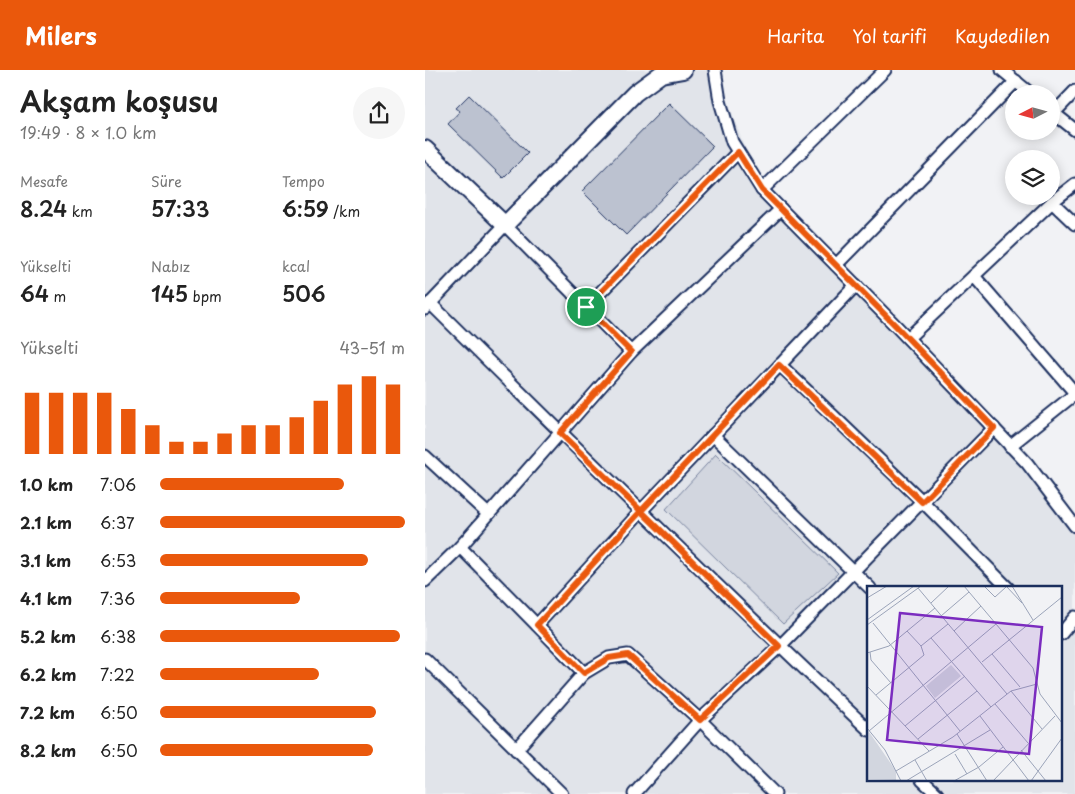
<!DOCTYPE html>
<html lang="tr">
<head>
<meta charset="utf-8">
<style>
	body { margin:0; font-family:"Playpen Sans",sans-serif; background:#f6f6f6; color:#222; height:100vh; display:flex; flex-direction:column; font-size:19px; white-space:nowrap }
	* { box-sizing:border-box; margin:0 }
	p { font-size:16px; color:#767676 }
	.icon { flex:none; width:28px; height:28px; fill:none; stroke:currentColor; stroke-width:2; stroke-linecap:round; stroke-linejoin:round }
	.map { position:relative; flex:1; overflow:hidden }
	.panel { display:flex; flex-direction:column; background:#fff; width:425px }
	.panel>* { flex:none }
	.needle { width:32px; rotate:264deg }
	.controls { position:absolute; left:580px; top:15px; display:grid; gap:10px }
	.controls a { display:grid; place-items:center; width:55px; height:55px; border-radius:50%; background:#fff; box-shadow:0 2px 12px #0003; font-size:25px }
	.pin { position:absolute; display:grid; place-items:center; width:42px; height:42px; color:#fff; margin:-21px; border:2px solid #fff; border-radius:50%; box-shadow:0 1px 5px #0007 }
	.round { display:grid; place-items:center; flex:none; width:52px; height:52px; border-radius:26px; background:#f6f6f6 }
	.overview { display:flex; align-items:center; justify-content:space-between; height:85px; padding:0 20px }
	h1 { font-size:28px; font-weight:600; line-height:38px }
	.stats { display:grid; grid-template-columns:repeat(3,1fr); gap:8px; height:85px; padding:5px 20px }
	.stats div { display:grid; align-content:center }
	.stats b { font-size:21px; font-weight:600 }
	.stats small { font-size:14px; font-weight:400 }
	.stats p { font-size:14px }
	.chart { height:140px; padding:10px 20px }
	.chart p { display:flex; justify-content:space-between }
	.chart svg { width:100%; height:90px; margin-top:5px; stroke:#ea580c; stroke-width:6 }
	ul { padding:0 20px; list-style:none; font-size:16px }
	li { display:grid; grid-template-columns:80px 60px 1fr; align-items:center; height:38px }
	li i { height:12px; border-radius:6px; background:#ea580c }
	header { display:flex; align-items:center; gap:30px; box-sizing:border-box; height:70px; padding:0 25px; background:#ea580c; color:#fff }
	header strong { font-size:24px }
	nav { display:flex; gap:28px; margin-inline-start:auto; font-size:18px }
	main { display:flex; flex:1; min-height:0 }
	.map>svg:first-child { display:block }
</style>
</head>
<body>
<header>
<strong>Milers</strong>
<nav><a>Harita</a><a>Yol tarifi</a><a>Kaydedilen</a></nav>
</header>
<main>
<section class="panel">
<div class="overview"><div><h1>Akşam koşusu</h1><p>19:49 · 8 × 1.0 km</p></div><a class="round"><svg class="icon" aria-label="share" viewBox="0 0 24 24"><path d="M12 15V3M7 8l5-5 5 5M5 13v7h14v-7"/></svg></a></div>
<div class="stats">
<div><p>Mesafe</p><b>8.24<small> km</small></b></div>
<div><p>Süre</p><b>57:33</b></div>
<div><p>Tempo</p><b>6:59<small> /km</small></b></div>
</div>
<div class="stats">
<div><p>Yükselti</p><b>64<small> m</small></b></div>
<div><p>Nabız</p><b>145<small> bpm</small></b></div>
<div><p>kcal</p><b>506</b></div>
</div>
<div class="chart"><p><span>Yükselti</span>43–51 m</p>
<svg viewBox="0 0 160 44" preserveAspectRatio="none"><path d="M5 44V14M15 44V14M25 44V14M35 44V14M45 44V22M55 44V30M65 44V38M75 44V38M85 44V34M95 44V30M105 44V30M115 44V26M125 44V18M135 44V10M145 44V6M155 44V10"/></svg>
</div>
<ul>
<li><b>1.0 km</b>7:06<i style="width:75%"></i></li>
<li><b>2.1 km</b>6:37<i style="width:100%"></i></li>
<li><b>3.1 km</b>6:53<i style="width:85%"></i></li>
<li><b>4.1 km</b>7:36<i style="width:57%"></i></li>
<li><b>5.2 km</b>6:38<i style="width:98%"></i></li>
<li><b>6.2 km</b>7:22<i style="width:65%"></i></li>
<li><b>7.2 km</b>6:50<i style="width:88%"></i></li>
<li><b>8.2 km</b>6:50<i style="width:87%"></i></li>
</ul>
</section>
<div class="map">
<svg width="650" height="724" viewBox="0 0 650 724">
	<rect width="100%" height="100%" fill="#f1f2f5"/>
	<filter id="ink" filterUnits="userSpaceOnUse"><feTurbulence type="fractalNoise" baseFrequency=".02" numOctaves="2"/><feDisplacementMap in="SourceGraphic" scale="10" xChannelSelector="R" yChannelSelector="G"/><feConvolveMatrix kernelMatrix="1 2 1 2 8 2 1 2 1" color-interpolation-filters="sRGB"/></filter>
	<g filter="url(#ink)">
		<path fill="#e1e4ea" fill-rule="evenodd" d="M0,0H291L332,111L569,358L650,462V724H0ZM444,518H636V710H444Z"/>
		<path fill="#d2d6df" stroke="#76829e" d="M291,384L413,503L358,554L241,439Z"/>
		<g fill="#bcc2d0" stroke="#1b2f5e">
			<path d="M44,25L103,83L78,108L23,54L35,41L31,38Z"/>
			<path d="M244,33L288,76L201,165L157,121Z"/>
		</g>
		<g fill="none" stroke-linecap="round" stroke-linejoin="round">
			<defs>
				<g id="street">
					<path d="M290,0L295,31L307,72L337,120L472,257L602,393L650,456"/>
					<path d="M577,0L606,24"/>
					<path d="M626,41L650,60"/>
					<path d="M629,43L650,21"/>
					<path d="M337,120L460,0"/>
					<path d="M627,132L650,154"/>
					<path d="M411,195L591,11"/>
					<path d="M549,206L650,323"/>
					<path d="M5,233C150,377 295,520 444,660"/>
					<path d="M161,237L313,82"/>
					<path d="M0,239L80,155L206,282"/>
					<path d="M483,268L627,132L650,114"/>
					<path d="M355,295L497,431L583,518"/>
					<path d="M288,365L445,518"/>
					<path d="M585,376L650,324"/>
					<path d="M0,386L63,444"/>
					<path d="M35,477L159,603"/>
					<path d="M0,511L35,477L206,282L356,139"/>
					<path d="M112,555L216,441L431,215"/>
					<path d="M636,564L650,547"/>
					<path d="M0,589L137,724"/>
					<path d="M91,680L159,603L184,588L203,585L275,650L350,724"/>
					<path d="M497,710L512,724"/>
					<path d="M209,724L275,650L355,576L569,358"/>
				</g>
				<path id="secondary" d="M0,79L80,155L210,23L236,4L258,0"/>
			</defs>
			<use href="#street" stroke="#1b2f5e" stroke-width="15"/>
			<use href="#secondary" stroke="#1b2f5e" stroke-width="20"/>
			<use href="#street" stroke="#fff" stroke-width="11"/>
			<use href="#secondary" stroke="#fff" stroke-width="16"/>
		</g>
	</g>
	<g fill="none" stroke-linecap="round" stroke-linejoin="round" filter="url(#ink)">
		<defs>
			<path id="route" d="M161,237L206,282L135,363L216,441L112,555L159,603L184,588L203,585L275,650L354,576L216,441L354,295L497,432L569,358L472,257L337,120L313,82L161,237"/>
		</defs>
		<use href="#route" stroke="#fff" stroke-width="10"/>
		<use href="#route" stroke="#ea580c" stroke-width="6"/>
	</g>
	<g transform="translate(442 516)">
		<rect width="195" height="195" fill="#f1f2f5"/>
		<path d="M84,79L94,90L68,112L59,100ZM0,143L29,185V194L0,193Z" fill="#d2d6df"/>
		<path fill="none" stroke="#9ba4b9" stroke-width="1" d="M97,0L166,82L173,108L195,137M117,0L128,11L139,1M139,0L155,17M145,0L166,34M51,2L140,108M0,12L20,0M64,17L82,0M74,30L102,6M0,34L47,0M6,37L93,145M0,39L54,0M87,45L114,20M64,52L124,121M54,60L81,38M3,66L4,74L24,97M0,67L22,60L68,22M125,68L153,101M115,76L195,11M0,100L62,165M144,105L175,143M9,109L57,69L54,60L40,45M128,118L161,157M113,130L162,195M38,140L98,90M0,142L18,164L34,195M2,145L129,38M90,148L120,195M51,153L110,105M154,164L179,195M88,168L100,188M48,174L60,195M29,185L86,151L144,105L170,98M39,195L123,144M87,195L112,181L136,161M126,195L188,130M164,195L195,152"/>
		<path fill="#7b2cbf" fill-opacity="0.15" stroke="#7b2cbf" stroke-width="2.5" d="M33,27L175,41L162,168L20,154Z"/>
		<rect width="195" height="195" fill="none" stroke="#1b2f5e" stroke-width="2.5"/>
	</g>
</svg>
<div class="controls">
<a><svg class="needle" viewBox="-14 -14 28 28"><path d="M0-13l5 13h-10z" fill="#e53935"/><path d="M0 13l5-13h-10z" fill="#767676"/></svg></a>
<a><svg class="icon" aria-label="layers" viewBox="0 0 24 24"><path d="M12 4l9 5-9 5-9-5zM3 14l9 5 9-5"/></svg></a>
</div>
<div class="pin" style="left:161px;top:237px;background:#1e9e55"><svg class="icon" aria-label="arrive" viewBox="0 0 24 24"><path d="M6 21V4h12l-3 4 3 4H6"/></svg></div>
</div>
</main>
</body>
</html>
